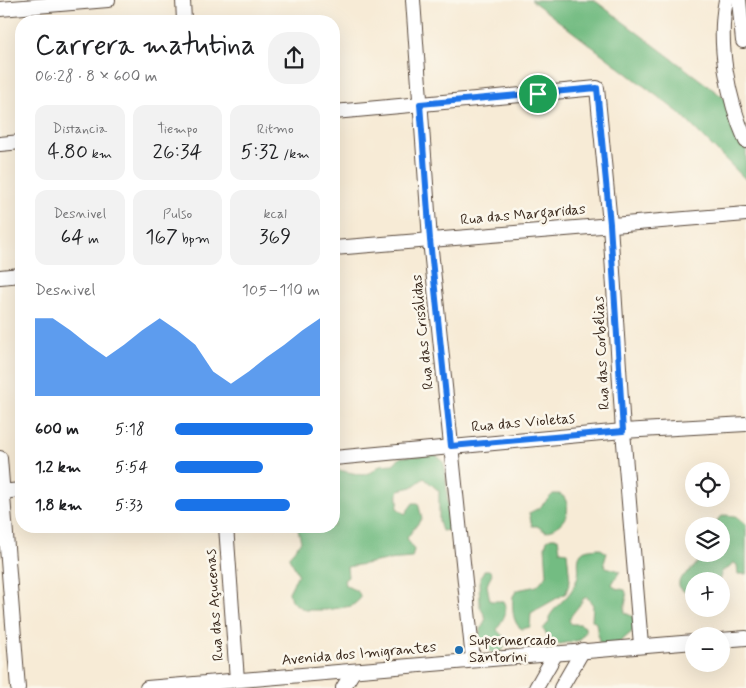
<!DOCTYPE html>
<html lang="es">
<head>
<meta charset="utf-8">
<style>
	body { margin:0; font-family:Mynerve,sans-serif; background:#f2f2f2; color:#202124; height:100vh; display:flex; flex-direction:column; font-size:19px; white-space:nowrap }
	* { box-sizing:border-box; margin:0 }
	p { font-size:16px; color:#757577 }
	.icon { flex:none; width:28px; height:28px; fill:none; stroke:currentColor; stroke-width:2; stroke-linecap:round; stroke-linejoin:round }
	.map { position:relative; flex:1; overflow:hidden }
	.side { position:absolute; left:15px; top:15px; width:325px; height:518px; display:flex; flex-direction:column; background:#fff; border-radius:20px; box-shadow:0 5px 20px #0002 }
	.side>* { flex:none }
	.buttons { position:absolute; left:685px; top:462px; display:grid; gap:10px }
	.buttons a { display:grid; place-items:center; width:45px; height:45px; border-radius:50%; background:#fff; box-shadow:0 5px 20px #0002; font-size:25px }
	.pin { position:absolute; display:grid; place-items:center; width:42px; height:42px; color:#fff; margin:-21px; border:2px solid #fff; border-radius:50%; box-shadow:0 1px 5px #0007 }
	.round { display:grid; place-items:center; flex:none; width:52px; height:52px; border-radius:20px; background:#f2f2f2 }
	.head { display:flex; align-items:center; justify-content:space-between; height:85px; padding:0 20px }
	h1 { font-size:28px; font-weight:600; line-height:38px }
	.stats { display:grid; grid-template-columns:repeat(3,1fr); gap:8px; height:85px; padding:5px 20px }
	.stats div { display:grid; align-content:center; border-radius:12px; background:#f2f2f2; text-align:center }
	.stats b { font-size:21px; font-weight:600 }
	.stats small { font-size:14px; font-weight:400 }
	.stats p { font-size:14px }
	.chart { height:140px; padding:10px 20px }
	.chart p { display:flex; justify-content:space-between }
	.chart svg { width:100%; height:90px; margin-top:5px; fill:#1a73e8; opacity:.7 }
	ul { padding:0 20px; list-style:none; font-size:16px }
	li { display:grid; grid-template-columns:80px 60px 1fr; align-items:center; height:38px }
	li i { height:12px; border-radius:6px; background:#1a73e8 }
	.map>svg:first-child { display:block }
</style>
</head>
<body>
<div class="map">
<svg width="746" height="688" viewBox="0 0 746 688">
	<rect width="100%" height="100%" fill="#fbf7ec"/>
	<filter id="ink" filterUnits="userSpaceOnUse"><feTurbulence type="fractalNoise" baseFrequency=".02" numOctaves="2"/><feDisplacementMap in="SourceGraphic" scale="10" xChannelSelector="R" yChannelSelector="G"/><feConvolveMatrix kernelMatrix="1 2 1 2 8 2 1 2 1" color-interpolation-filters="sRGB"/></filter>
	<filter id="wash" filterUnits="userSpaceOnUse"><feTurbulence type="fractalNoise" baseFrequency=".0096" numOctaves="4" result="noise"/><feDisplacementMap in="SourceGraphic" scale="20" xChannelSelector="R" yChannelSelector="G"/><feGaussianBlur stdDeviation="1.12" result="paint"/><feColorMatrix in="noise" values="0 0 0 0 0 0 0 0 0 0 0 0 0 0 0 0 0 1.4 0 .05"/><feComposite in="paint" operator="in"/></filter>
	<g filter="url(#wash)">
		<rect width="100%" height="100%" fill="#f7ebd6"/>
		<g fill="#73bc82" stroke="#577350">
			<path d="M531,0H594L727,100L746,145V180L678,112Z"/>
			<path d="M436,455L443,461L445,468L450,530L442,531L439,522V491L424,478L412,487L399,490C396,497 400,501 397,508L405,514L413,503H418L422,518L407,538L414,550L412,558L387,560L347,567L348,577L344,580L345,584C351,591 361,588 360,599L352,606L326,610H305L291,601L289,592L298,574C286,549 285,564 301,541L297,526H334V469L362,475L372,472L380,465L393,464L401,457Z"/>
			<path d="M553,494H560L564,497C574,513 561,527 546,532L537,526H532L529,513L539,508Z"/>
			<path d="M724,515L736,516L746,524V574H738L737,565L733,562L729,568L722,571L719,581H694V594H688L679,588V581C686,571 699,568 700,554H721V526H716L718,519Z"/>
			<path d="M551,538H558L560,551L567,552L570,581L566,593L531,613L530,627L522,629C512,624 512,606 513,596L517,590L537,586L547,575L545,547L547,540Z"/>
			<path d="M599,548L607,553L604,563L606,567L620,571L612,584L615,588L625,590C629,598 623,605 625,613L634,617V630L619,643L604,645L599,642L596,623L592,620L593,605L587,597L583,599C580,607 572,612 569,620L571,624H580L585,627V632L580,640L560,644L545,641L548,637L543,629L549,622V617C560,599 571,599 578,576C580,569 576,559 581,553C585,548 593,549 599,548Z"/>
			<path d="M484,570H489L492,573L487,585L490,601H503C510,614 501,620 497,630L505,638V647L500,652L492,653C475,636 478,637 486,618L480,607L479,582Z"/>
		</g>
	</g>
	<g filter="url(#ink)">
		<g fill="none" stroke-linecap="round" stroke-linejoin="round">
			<defs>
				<g id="minor">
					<path d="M183,0L184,21"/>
					<path d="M413,0L430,240L473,660"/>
					<path d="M726,0C717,44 728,100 746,141"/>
					<path d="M739,0L743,41"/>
					<path d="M0,9L108,0"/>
					<path d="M334,112L597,88L610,224L623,431L641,645"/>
					<path d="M0,144L21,142"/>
					<path d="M334,248L746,214"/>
					<path d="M0,277L21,275"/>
					<path d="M0,458L18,688"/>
					<path d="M334,458L623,431L746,424"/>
					<path d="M0,492L21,490"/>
					<path d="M226,526L237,680"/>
					<path d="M721,640L746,638"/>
					<path d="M147,688L694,642"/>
					<path d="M343,688L353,672"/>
					<path d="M536,688L556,653"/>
					<path d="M561,688L583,650"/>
				</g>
			</defs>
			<use href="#minor" stroke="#57473a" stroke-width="16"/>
			<use href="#minor" stroke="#fff" stroke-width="14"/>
		</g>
	</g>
	<g fill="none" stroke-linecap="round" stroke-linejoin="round" filter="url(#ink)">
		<defs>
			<path id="route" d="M597,88L610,224L623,431L451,446L430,240L420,104Z"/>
		</defs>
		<use href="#route" stroke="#fff" stroke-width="10"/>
		<use href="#route" stroke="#1a73e8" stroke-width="6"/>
	</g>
	<circle fill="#1f6fb2" stroke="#fbf7ec" stroke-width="2" cx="459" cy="650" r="5"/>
	<g text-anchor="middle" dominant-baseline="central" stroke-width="5" stroke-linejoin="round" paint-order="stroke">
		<g font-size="15" fill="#3b2a1e" stroke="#fbf7ec">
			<text transform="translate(523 215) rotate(-5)">Rua das Margaridas</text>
			<text transform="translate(423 332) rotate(-96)">Rua das Crisálidas</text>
			<text transform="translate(602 353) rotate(-93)">Rua das Corbélias</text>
			<text transform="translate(523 423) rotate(-5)">Rua das Violetas</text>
			<text transform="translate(215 605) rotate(-94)">Rua das Açucenas</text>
			<text transform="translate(359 654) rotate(-5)">Avenida dos Imigrantes</text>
		</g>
		<g font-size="15" fill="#3b2a1e" stroke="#fbf7ec" text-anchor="start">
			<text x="469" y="641">Supermercado<tspan x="469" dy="17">Santorini</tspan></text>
		</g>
	</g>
</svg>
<div class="buttons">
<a><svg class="icon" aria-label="locate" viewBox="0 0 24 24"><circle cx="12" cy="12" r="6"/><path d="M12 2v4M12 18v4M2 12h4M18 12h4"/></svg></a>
<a><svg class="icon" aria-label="layers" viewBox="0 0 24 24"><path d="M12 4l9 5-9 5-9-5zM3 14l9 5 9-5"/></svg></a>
<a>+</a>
<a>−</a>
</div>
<div class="pin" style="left:538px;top:94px;background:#1e9e55"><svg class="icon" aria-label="arrive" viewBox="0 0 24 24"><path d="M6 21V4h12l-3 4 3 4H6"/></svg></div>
<section class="side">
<div class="head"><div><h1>Carrera matutina</h1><p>06:28 · 8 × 600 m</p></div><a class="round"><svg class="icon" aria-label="share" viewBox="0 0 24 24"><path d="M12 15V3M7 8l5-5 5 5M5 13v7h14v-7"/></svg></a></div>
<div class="stats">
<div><p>Distancia</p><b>4.80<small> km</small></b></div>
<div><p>Tiempo</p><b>26:34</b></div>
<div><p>Ritmo</p><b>5:32<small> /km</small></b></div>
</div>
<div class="stats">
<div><p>Desnivel</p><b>64<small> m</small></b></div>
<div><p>Pulso</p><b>167<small> bpm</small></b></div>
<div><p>kcal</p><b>369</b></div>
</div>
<div class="chart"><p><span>Desnivel</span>105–110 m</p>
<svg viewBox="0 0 160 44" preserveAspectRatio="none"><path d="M0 44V6L10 6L20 12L30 19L40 25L50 19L60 12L70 6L80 12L90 19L100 32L110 38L120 32L130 25L140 19L150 12L160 6V44z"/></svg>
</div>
<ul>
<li><b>600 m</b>5:18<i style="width:95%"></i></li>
<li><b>1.2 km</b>5:54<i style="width:61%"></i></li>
<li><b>1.8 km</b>5:33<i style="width:79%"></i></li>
</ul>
</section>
</div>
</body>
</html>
